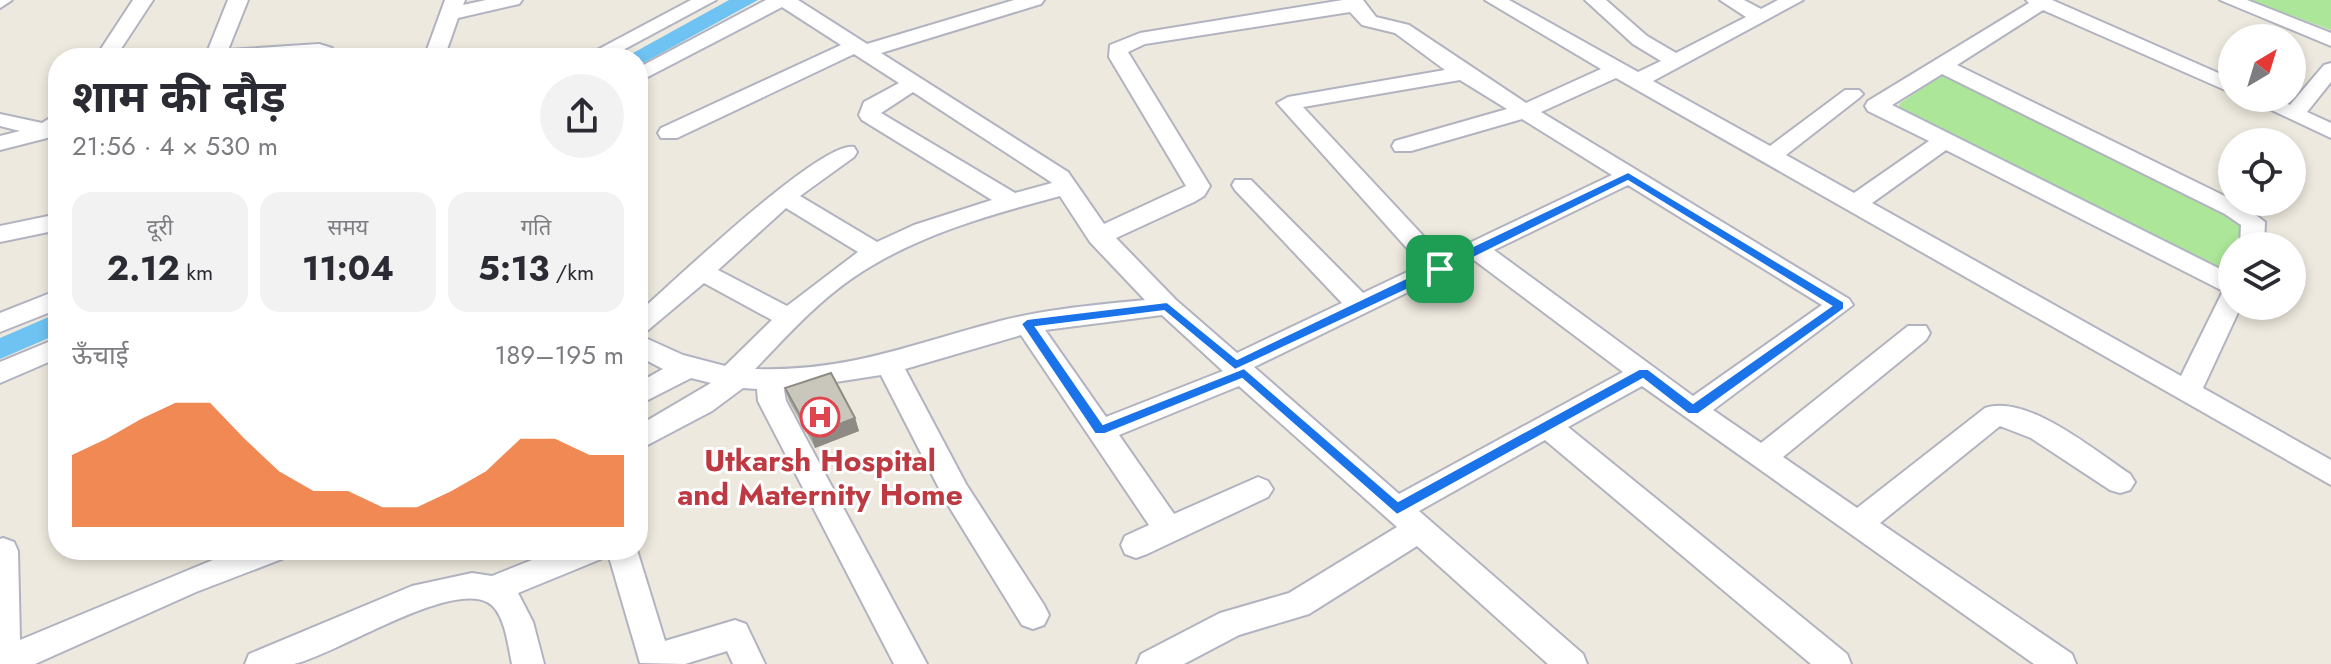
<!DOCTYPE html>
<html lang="hi">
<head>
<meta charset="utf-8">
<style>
	body { margin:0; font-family:Jost,"Noto Sans Devanagari",sans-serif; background:#f2f2f3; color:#2b2b33; height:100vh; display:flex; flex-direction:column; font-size:30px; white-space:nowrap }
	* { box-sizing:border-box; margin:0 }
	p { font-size:26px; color:#7c7c81 }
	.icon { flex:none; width:44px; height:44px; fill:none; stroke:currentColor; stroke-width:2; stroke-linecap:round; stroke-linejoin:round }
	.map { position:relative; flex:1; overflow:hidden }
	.details { position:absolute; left:48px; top:48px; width:600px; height:512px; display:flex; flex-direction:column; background:#fff; border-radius:32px; box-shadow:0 4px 12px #0003 }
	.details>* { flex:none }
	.needle { width:52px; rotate:38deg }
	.fabs { position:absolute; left:2218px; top:24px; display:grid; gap:16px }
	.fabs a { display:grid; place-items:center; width:88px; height:88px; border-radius:50%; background:#fff; box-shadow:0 4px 12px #0003; font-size:40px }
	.pin { position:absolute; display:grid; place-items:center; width:68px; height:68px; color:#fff; margin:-34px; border-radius:16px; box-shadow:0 4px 12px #0006 }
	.round { display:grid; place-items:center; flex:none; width:84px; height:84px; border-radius:42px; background:#f2f2f3 }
	.overview { display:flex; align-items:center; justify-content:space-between; height:136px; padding:0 24px }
	h1 { font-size:44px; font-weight:700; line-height:60px }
	.figures { display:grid; grid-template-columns:repeat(3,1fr); gap:12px; height:136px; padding:8px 24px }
	.figures div { display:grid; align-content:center; border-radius:20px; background:#f2f2f3; text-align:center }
	.figures b { font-size:34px; font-weight:700 }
	.figures small { font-size:22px; font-weight:400 }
	.figures p { font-size:22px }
	.chart { height:224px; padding:16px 24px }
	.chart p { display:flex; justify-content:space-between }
	.chart svg { width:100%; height:144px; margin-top:8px; fill:#ea580c; opacity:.7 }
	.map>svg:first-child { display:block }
</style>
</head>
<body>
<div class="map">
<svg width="2331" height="664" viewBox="0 0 2331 664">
	<rect width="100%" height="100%" fill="#eee9de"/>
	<g fill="#abe699">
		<path d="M2249,0H2331V30Z"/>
		<path d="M1942,75L2241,223L2242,230L2221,267L2213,268L1900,108L1899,104Z"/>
	</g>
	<g fill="#6ec3f3">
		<path d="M729,0H758L638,66V58H624Z"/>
		<path d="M58,313V334L0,359V338Z"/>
	</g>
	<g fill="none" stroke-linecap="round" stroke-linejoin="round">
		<defs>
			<g id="minor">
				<path d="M0,0H12L0,8Z"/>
				<path d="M133,0H153L115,58H95Z"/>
				<path d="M228,0H248L228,50L319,44L332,48L333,58H208L206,55Z"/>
				<path d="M445,0H465L463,5L486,0H522L519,4L458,18L444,58H424Z"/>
				<path d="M691,0H716L608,58H582Z"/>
				<path d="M766,0H798L867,44L1014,0H1044L1041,4L881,53L1068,172L1104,224L1186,186L1109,57L1110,45L1140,33L1343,0H1363L1376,17L1409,25L1526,103L1601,69L1485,0H1509L1638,72L1661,61L1633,44L1585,0H1606L1647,36L1676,53L1746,17L1720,0H1744L1761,9L1778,0H1803L1653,81L1770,146L1845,90H1859L1863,94L1859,98L1786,155L1854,193L1929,141L1868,111L1865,106L1868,101L2029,3L2026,0H2052L2232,79V93L2043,10L1957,65L2241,204L2265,222L2264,246H2240L2241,225L2225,214L1942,74L1892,105L2232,275V306H2241L2203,388L2331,460V485L1616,78L1541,112L1849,299L1853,305L1713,410L1761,443L1908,326H1926L1930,333L1926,340L1783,457L1857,508L1985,408C2028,394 2095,451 2130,474L2135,482L2130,490L2120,493L2110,490L2031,438L2000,426L1880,523L2072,654L2076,664H2034L1642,386L1568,427L1847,654L1851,664H1811L1545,440L1419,511L1583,654L1587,664H1548L1417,546L1309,614L1239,635L1184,664H1137L1141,654L1220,613L1289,593L1397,527L1239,386L1119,435L1174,514L1258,477L1268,481L1273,489L1268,497L1147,554L1136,558L1125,554L1121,545L1125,536L1149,525L1021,335L905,369L966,484L1044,605L1049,615L1044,625L1033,629L1022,625L945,500L881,375L784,390L786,401L927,664H894L758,401L757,389L743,388L712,411L638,450V426L711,383L691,378L638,405V383L663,369L638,356V313C669,286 822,139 854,147L857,152L854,157L800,196L877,242L914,225L992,200L862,120L859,115L864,102L899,83L854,54L677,138H661L658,133L661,128L841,45L782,7L638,82V68ZM1350,12L1362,25L1395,33L1445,70L1288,97L1277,103L1422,265L1363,293L1251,180H1235L1232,185L1235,190L1342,303L1237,353L1176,300L1116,238L1194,202L1204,196L1210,186L1128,52L1145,44ZM1460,80L1507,109L1395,141L1392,146L1395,151H1411L1522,119L1612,175L1442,256L1303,107ZM913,92L1051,182L1052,183L1015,193L881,113ZM1946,150L2223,291L2181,376L1872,203ZM1628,185L1822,305L1693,396L1494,250ZM1060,196L1090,242L1145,300C1096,305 1047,309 1000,321C912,344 848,372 755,369C786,337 817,302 854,277C916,235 989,215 1060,196ZM786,208L858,252L787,306L718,270ZM1474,260L1623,372L1399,494L1254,367ZM704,283L772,320L725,366L683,355L641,336ZM1162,315L1223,371L1106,417L1045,330Z"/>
				<path d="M2220,0H2247L2331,33V46Z"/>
				<path d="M2331,63V82L2307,112L2331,123V138L2246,98H2275L2290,105L2324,65Z"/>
				<path d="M58,113L55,136L0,150V136L20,131L0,126V114L42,123Z"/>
				<path d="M58,214V230L0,242V226Z"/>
				<path d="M58,290V309L0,332V313Z"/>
				<path d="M58,338V358L0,383V362Z"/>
				<path d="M3,538L14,542L18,551L20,640L237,550H286L282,559L196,592L35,664H0V539Z"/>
				<path d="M557,550H605L601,559L518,593L533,622L544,664H512C508,646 505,611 487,602C447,582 335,655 294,664C279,664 260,664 245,664L249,654L412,586L472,573L492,576Z"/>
				<path d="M607,550H637L665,641L735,620L746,624L765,664H733L727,651L685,664L640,663Z"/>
			</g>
		</defs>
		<use href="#minor" stroke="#b2b3c0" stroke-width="4"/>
		<use href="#minor" fill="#fff" fill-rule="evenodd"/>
	</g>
	<path fill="#adaba2" d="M785,388L855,418L859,431L815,448L789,401Z"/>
	<path fill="#8d8b84" d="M855,418L859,431L815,448L811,435Z"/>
	<path fill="#c9c7bc" stroke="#8d8b84" stroke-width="2" d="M831,373L855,418L811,435L785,388Z"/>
	<path fill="#1a73e8" stroke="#fff" stroke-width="2" fill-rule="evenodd" d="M1628,172L1844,302V309L1698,414H1688L1643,379L1397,515L1242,379L1105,434H1095L1021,324L1027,319L1167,302L1237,359ZM1628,181L1831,306L1693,403L1648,369H1639L1398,501L1244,368L1103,424L1036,327L1164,311L1235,370L1445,272Z"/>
	<defs>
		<symbol id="hospital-ring" viewBox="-11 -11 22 22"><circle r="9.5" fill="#fff" stroke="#e0444e" stroke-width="1.5"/><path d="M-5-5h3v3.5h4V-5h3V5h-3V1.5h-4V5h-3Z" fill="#e0444e"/></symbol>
	</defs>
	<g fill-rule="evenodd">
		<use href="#hospital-ring" x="798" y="395" width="44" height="44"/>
	</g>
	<g text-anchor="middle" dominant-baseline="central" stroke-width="6" stroke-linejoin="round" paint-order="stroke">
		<g font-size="30" font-weight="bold" fill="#be3a42" stroke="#fff">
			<text x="820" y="460">Utkarsh Hospital<tspan x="820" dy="34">and Maternity Home</tspan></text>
		</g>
	</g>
</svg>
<div class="fabs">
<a><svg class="needle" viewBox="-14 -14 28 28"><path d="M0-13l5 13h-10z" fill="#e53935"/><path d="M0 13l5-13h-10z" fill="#7c7c81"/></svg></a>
<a><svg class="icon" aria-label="locate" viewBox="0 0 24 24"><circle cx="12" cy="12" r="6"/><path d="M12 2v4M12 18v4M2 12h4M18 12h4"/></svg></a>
<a><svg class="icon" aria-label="layers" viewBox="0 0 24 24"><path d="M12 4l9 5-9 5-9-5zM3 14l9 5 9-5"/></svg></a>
</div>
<div class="pin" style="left:1440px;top:269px;background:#1e9e55"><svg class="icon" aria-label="arrive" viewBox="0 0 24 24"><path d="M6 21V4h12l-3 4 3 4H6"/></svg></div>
<section class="details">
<div class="overview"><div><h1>शाम की दौड़</h1><p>21:56 · 4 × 530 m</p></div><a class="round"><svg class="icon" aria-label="share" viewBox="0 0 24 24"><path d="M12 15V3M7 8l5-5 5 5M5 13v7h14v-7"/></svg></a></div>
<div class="figures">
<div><p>दूरी</p><b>2.12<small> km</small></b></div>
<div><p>समय</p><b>11:04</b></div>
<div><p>गति</p><b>5:13<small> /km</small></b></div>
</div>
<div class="chart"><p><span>ऊँचाई</span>189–195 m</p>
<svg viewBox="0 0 160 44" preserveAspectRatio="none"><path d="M0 44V22L10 17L20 11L30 6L40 6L50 17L60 27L70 33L80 33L90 38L100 38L110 33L120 27L130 17L140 17L150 22L160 22V44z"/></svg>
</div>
</section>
</div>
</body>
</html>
